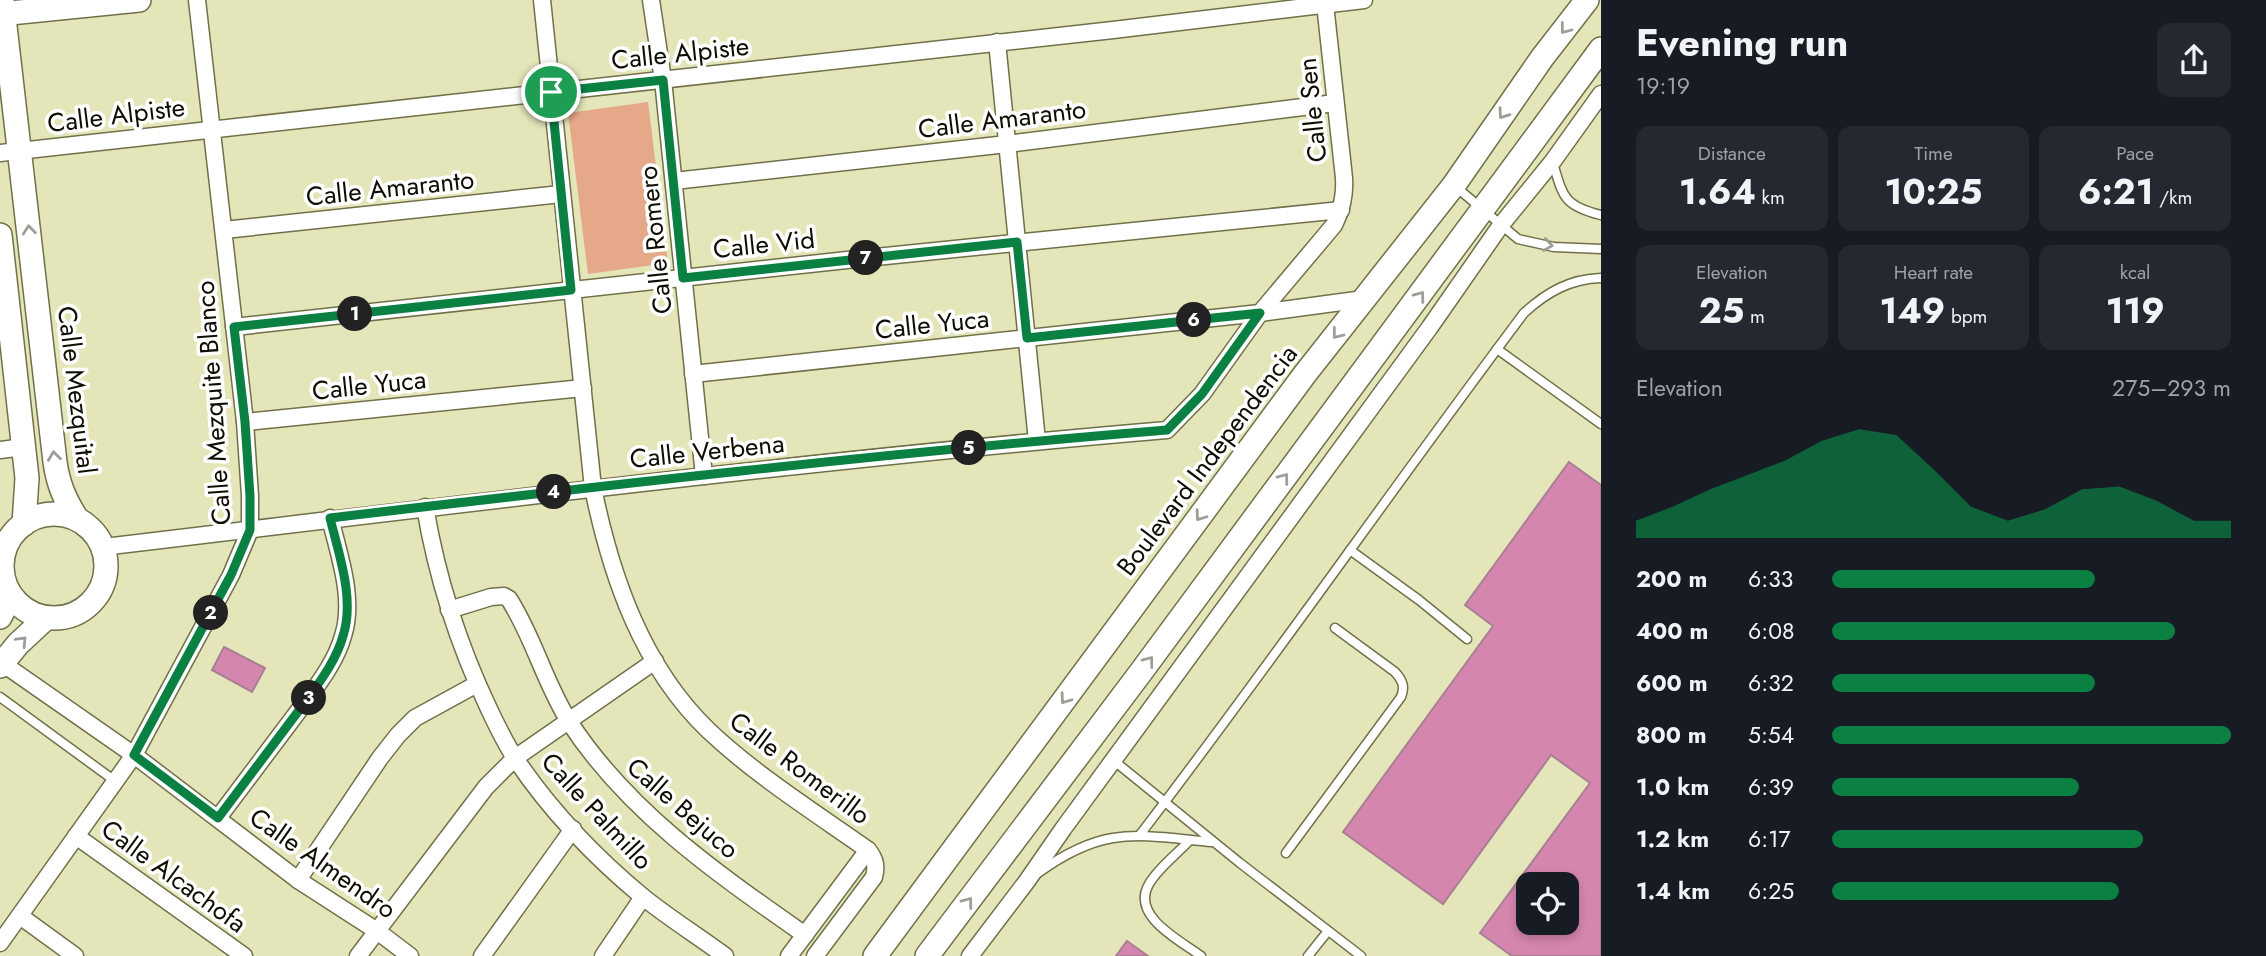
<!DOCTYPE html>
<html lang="en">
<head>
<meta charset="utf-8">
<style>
	body { margin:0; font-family:Jost,sans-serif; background:#242831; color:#f1f3f6; height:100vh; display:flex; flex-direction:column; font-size:26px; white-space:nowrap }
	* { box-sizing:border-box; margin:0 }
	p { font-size:23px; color:#9ea1a6 }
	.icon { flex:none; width:38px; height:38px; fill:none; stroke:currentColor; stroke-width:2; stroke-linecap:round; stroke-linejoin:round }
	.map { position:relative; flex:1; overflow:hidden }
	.side { display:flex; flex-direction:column; background:#171b24; width:665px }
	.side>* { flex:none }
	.fabs { position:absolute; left:1516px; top:872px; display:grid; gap:14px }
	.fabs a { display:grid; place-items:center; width:63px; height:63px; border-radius:14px; background:#171b24; box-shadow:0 4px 10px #0003; font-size:35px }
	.pin { position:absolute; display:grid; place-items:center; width:60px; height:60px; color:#fff; margin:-30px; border:4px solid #fff; border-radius:50%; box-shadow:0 2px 7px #0007 }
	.km { position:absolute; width:35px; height:35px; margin:-18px; border-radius:50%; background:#222; color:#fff; font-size:19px; line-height:35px; text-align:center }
	.round { display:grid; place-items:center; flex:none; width:74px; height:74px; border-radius:14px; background:#242831 }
	.head { display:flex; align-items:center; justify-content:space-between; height:119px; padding:0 35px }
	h1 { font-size:38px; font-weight:700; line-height:52px }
	.figures { display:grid; grid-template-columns:repeat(3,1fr); gap:10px; height:119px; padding:7px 35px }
	.figures div { display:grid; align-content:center; border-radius:14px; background:#242831; text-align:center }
	.figures b { font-size:35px; font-weight:700 }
	.figures small { font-size:19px; font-weight:400 }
	.figures p { font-size:19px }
	.chart { height:196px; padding:14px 35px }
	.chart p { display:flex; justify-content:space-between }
	.chart svg { width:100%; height:126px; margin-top:7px; fill:#0b8043; opacity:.7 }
	ul { padding:0 35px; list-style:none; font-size:23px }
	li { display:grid; grid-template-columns:112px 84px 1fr; align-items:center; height:52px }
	li i { height:18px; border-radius:9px; background:#0b8043 }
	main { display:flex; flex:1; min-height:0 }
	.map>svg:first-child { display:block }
</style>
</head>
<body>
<main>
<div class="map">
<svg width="1601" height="956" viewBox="0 0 1601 956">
	<rect width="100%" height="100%" fill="#e5e5ba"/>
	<path fill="#e5a889" d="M648,102L668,263L588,274L568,113Z"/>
	<g fill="#d586ae" stroke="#a87f93" stroke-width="2" fill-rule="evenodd">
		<path d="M1569,462L1601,485V956H1512L1480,933L1590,783L1551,755L1443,904L1343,832L1493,626L1465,605ZM1528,884H1566V922H1528Z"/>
		<path d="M224,647L265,668L252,692L212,670Z"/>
		<path d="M1127,941L1148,956H1116Z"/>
	</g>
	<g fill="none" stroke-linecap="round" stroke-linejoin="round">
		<defs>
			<g id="lane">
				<path d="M1553,163C1563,197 1564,206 1601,215"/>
				<path d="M1456,187L1518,239L1554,247L1601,249"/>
				<path d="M1497,349L1601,424"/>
				<path d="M1350,550L1419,600L1467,639"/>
				<path d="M0,697L115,781"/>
				<path d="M1113,760L1240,863L1361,956"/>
				<path d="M1139,836C1271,664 1394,486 1524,313C1547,292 1570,279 1601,278"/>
				<path d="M1190,840C1177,854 1158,868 1149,884C1130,916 1181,941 1201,956"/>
				<path d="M1286,853L1401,697C1405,687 1403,681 1395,672L1335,628"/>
				<path d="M1038,873C1104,825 1136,835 1212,842"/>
				<path d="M1308,956L1328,931"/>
			</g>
			<g id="street">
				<path d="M542,0L593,488C611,576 642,667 709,731C757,776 814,812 868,850C875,859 877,866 874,877L815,956"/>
				<path d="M651,0L663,80L704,476"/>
				<path d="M997,42L1037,441"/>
				<path d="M0,153L1113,30L1364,0"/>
				<path d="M674,181L1007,144L1335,103"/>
				<path d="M224,230L561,194"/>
				<path d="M234,327L856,259L1341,210"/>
				<path d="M693,374L1260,313L1364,299"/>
				<path d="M245,422L583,388"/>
				<path d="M0,450L24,447"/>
				<path d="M425,507C437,578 458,644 489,709C497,726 506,745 517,761C551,811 596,858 643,897C669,918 698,936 725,956"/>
				<path d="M103,547C457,505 811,460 1167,430L1202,394L1260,313L1334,225C1342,208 1345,196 1344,178L1325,4"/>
				<path d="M0,557H2"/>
				<path d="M449,610L491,597L504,596L509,599C534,638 545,684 570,723C629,813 718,874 805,935"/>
				<path d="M2,663L134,755L298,880L377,931L410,956"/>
				<path d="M218,818L309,697C322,679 337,658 343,636C355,599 339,555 330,518"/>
				<path d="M76,836L244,956"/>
				<path d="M298,880L380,758L398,735L415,718L477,684"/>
				<path d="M20,916L75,956"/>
				<path d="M0,943L134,755L231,575L250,530V496L245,422L197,0"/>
				<path d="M358,956L486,787L515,758L655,661"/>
				<path d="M482,956L573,829"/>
				<path d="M603,956L643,897"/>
				<path d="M789,956L868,850"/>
				<path d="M970,956L1027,881L1063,829L1430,327L1501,225L1553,161L1601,94"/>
			</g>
			<g id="secondary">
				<path d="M2,0L55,462C58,484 65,500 77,519"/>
				<path d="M0,14L139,0"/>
				<path d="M0,235L27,478L24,524"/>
				<circle cx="54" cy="566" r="52"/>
				<path d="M0,617L11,596"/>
				<path d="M0,666L18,644L46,618"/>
				<path d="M875,956L1305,374L1454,185L1542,58L1587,0"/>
				<path d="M927,956L1141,672L1601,49"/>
			</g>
		</defs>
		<use href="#lane" stroke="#707149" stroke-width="11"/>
		<use href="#street" stroke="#707149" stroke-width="19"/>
		<use href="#secondary" stroke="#707149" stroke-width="26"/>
		<use href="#lane" stroke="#fff" stroke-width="8"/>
		<use href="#street" stroke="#fff" stroke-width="16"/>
		<use href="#secondary" stroke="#fff" stroke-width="23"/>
	</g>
	<defs><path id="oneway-chevron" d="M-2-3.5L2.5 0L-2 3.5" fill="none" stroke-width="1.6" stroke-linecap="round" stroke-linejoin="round" transform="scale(1.75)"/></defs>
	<g stroke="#9e9e99">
		<use href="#oneway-chevron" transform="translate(1565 29) rotate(128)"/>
		<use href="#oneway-chevron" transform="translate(1503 114) rotate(125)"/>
		<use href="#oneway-chevron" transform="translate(29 230) rotate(-96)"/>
		<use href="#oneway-chevron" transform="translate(1548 245) rotate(8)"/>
		<use href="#oneway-chevron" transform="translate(1420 296) rotate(-53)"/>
		<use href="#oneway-chevron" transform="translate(1337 334) rotate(128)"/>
		<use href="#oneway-chevron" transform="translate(54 456) rotate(-97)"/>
		<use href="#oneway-chevron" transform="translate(1284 478) rotate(-53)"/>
		<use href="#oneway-chevron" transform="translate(1200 516) rotate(126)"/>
		<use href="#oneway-chevron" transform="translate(22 641) rotate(-47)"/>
		<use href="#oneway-chevron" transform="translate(1149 661) rotate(-53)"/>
		<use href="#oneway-chevron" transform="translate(1065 699) rotate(126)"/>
		<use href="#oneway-chevron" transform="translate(968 902) rotate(-53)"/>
	</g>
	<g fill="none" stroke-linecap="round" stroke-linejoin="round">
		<defs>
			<path id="route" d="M663,80L683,278L1017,242L1027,338L1260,313L1202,394L1167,430C887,453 608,485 330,518C339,555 355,599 343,636C337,658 322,679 309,697L218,818L134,755L231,575L250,530V496L245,422L234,327L571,290L551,92Z"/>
		</defs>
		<use href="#route" stroke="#fff" stroke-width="14"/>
		<use href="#route" stroke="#0b8043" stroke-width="9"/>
	</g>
	<g text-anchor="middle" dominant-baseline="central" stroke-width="7" stroke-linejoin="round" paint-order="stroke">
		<g font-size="26" fill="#0d0d01" stroke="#fff">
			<text transform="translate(680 53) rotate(-6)">Calle Alpiste</text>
			<text transform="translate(1312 110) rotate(-96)">Calle Sen</text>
			<text transform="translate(116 115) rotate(-7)">Calle Alpiste</text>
			<text transform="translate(1002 119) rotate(-7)">Calle Amaranto</text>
			<text transform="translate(390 188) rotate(-6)">Calle Amaranto</text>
			<text transform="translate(655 240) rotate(-96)">Calle Romero</text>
			<text transform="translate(764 244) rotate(-6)">Calle Vid</text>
			<text transform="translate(932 324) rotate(-6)">Calle Yuca</text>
			<text transform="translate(369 385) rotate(-6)">Calle Yuca</text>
			<text transform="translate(77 390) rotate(83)">Calle Mezquital</text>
			<text transform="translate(213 403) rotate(-94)">Calle Mezquite Blanco</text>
			<text transform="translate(707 451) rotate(-6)">Calle Verbena</text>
			<text transform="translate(1207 460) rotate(-53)">Boulevard Independencia</text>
			<text transform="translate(800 768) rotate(37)">Calle Romerillo</text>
			<text transform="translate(683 808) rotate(41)">Calle Bejuco</text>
			<text transform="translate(597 811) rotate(47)">Calle Palmillo</text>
			<text transform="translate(323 863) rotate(35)">Calle Almendro</text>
			<text transform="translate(174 876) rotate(36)">Calle Alcachofa</text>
		</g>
	</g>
</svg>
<div class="fabs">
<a><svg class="icon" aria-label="locate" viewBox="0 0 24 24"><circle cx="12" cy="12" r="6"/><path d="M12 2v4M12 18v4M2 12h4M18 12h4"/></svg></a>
</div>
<div class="pin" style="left:551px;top:92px;background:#1e9e55"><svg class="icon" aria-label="arrive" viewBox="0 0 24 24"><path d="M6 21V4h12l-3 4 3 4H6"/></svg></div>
<b class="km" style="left:355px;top:314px">1</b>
<b class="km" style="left:211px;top:613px">2</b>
<b class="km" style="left:309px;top:698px">3</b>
<b class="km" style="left:554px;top:492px">4</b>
<b class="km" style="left:969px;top:448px">5</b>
<b class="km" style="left:1194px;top:320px">6</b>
<b class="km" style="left:866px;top:258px">7</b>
</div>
<section class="side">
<div class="head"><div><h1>Evening run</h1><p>19:19</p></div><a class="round"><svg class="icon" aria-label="share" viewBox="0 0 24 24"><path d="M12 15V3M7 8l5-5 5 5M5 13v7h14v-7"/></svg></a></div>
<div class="figures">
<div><p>Distance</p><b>1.64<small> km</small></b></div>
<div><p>Time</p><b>10:25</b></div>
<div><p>Pace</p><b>6:21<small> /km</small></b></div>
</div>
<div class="figures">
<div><p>Elevation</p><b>25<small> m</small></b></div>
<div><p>Heart rate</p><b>149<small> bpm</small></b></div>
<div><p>kcal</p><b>119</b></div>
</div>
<div class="chart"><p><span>Elevation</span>275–293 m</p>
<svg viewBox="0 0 160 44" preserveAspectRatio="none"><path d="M0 44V38L10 33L20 27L30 22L40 17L50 10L60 6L70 8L80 20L90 33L100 38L110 34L120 27L130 26L140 31L150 38L160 38V44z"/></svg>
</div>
<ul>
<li><b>200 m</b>6:33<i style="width:66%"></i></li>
<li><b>400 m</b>6:08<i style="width:86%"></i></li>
<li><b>600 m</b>6:32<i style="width:66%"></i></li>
<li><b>800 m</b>5:54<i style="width:100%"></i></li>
<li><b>1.0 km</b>6:39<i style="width:62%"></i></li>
<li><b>1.2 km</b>6:17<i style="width:78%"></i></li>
<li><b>1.4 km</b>6:25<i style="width:72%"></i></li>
</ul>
</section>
</main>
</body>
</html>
